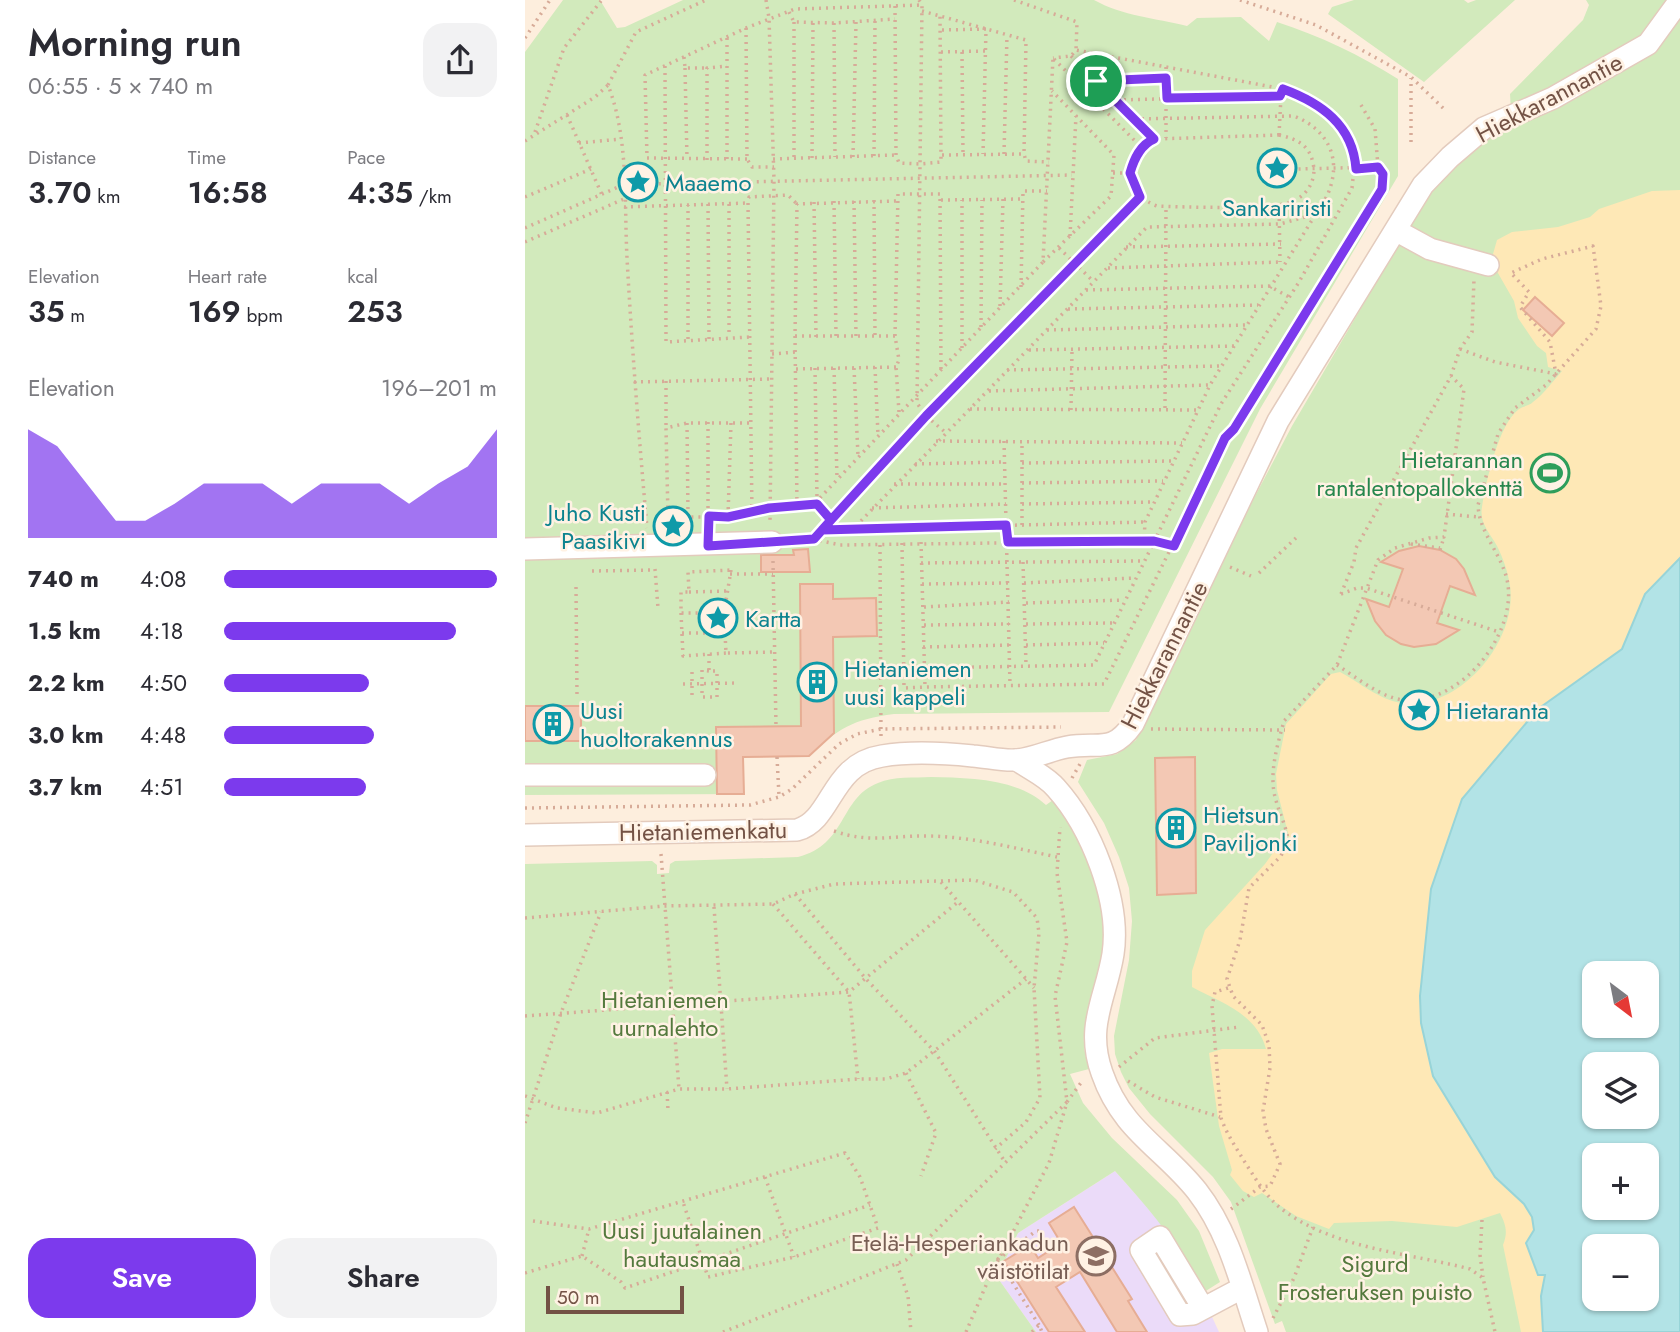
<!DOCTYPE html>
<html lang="en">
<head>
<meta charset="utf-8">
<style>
	body { margin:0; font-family:Jost,sans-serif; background:#f2f2f3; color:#2b2b33; height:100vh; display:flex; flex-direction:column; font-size:26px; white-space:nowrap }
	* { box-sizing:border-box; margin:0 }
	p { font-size:23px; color:#7c7c81 }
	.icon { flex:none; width:38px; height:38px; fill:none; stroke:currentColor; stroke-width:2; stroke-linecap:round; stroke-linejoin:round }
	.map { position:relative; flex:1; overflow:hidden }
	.panel { display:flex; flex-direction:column; background:#fff; width:525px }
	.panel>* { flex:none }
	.needle { width:46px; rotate:148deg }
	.controls { position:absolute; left:1057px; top:961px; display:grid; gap:14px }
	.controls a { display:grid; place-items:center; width:77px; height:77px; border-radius:14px; background:#fff; box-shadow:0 2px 5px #0004; font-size:35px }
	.scale { position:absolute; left:21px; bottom:18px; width:138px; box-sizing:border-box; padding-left:7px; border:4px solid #735245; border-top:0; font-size:19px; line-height:24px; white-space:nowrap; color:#735245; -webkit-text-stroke:5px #fff2e4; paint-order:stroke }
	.pin { position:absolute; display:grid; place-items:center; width:60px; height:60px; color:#fff; margin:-30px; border:4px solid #fff; border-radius:50%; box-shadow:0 2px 7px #0007 }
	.round { display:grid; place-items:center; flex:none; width:74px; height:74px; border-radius:21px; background:#f2f2f3 }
	.summary { display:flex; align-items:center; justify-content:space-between; height:119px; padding:0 28px }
	h1 { font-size:38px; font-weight:600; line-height:52px }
	.metrics { display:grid; grid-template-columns:repeat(3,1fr); gap:10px; height:119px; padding:7px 28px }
	.metrics div { display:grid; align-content:center }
	.metrics b { font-size:30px; font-weight:600 }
	.metrics small { font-size:19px; font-weight:400 }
	.metrics p { font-size:19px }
	.chart { height:196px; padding:14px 28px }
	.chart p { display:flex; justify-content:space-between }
	.chart svg { width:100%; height:126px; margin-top:7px; fill:#7c3aed; opacity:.7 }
	.action { display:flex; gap:14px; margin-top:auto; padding:14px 28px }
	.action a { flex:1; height:80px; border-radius:21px; background:#7c3aed; color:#fff; font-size:28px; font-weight:600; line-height:80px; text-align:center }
	.action a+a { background:#f2f2f3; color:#2b2b33 }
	ul { padding:0 28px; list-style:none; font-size:23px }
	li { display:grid; grid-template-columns:112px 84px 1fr; align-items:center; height:52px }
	li i { height:18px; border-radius:9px; background:#7c3aed }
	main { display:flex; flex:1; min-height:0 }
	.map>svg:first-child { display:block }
</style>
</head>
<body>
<main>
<section class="panel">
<div class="summary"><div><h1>Morning run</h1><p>06:55 · 5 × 740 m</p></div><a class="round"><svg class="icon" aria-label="share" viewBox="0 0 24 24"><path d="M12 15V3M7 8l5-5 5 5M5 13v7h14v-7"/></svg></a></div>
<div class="metrics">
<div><p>Distance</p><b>3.70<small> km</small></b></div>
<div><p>Time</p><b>16:58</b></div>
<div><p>Pace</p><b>4:35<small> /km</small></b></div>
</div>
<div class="metrics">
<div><p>Elevation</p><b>35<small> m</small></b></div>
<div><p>Heart rate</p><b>169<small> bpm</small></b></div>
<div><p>kcal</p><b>253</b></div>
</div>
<div class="chart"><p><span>Elevation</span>196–201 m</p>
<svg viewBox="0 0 160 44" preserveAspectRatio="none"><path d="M0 44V6L10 12L20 25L30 38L40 38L50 32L60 25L70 25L80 25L90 32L100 25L110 25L120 25L130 32L140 25L150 19L160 6V44z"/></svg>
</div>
<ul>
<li><b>740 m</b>4:08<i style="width:100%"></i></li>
<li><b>1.5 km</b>4:18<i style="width:85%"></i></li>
<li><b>2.2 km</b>4:50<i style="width:53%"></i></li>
<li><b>3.0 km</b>4:48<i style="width:55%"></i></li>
<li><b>3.7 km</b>4:51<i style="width:52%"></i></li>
</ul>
<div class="action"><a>Save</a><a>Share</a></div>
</section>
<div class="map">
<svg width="1155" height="1332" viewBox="0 0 1155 1332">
	<rect width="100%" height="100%" fill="#fdeedd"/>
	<path fill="#ebdbf9" d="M590,1171L634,1220L657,1251L694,1332H511L472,1277L493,1233Z"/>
	<g fill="#d2eabc">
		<path d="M38,0H75L92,28L100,27L158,0H569C598,16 630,18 662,26L672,18L716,17L744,41L752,22C795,36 835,55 873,79V176L735,409L584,712L369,714C328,719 313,729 283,756L219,757V794L0,795V52Z"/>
		<path d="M829,0H939L943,3L951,0H990L899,82L803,14L807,7Z"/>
		<path d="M1061,0H1155V558L906,889L895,996L970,1177L1018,1332H761L757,1321L750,1324L706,1202L688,1177L625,1114L604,1088L596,1072L590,1054L589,1036L604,960L607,921L604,888L594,857L579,823L553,782L562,760L592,754L611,740L700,553L767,426L904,192L954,141L987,127L985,94L1058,20L1064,5Z"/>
		<path d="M406,777C444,778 492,778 521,805L528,800C557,839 590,904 580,954C575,981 557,1017 559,1043C559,1052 562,1061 564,1069L545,1074L558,1103L587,1138L652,1200L674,1231L695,1282L676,1294C655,1244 626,1211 590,1171L493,1233L472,1277L511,1332H0V864L127,861L132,865V874L144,873L145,864L150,861L273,857C322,845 314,798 353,783C369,776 389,778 406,777Z"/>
	</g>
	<path fill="#fee8b6" d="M1155,190V558L1120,594L1097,649L1013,709L937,799L906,889L895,996L896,1023L908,1076L970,1177L999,1204L1007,1217L1020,1275L1016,1296L1018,1332H996L978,1245C983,1232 981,1225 975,1213L932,1227L867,1221L809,1223L804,1229L771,1216L737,1193L729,1197L718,1191L705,1175L707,1170L694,1126L684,1053L697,1049H741C732,1014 697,1003 667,987V971L680,930L740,864L753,846L765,841L752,790L751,774L761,724L806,674L815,672C834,682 853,699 876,703C934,712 993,641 985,586C983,572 978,558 972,546C965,533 954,523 957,507C961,482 973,425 994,409C998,406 1004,406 1008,402C1019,394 1028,381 1037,371L1023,367L1021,353L1012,346L993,318L989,301L966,261L972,240L987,232L1033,227L1065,217L1074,209L1127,191Z"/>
	<path fill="#b2e3e6" stroke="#98d4d8" stroke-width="2" fill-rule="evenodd" d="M1155,558V1332H1018L1016,1296L1020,1275H1013L1001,1243L1009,1230L1007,1217L999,1204L970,1177L908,1076L896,1023L895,996L906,889L937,799L1013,709L1097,649L1120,594ZM1122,973V1026H1069V973ZM1122,1064V1116H1069V1064ZM1069,1155H1122V1208H1069ZM1069,1246H1122V1298H1069Z"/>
	<g fill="#f3c8b4" stroke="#e6ad94" stroke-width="2">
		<path d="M1010,297L1039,323L1027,336L998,310Z"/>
		<path d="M894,546L915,550L931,559L939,569L950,595L925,586L912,623L934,630L911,644L889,647L876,644L861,635L850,621L841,599L864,607L878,569L856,562L874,551Z"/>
		<path d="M283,549L285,572H236V555H269L268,550Z"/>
		<path d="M275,584H308V599L351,598L352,636L308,637L309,733L284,756L218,757L219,794H192L191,727L276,726Z"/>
		<rect x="0" y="706" width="56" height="35"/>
		<path d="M670,757L671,893L632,895L630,758Z"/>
		<path d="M549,1207L607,1299L603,1301L622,1332H592L555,1272L531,1287L560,1332H524L479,1261L505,1245L513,1258L536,1243L524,1223Z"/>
	</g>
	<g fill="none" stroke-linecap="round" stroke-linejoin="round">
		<defs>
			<g id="minor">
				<path d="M872,231L905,249L963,265"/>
				<path d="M0,549L247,542"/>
				<path d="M492,760C504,769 521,776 531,788C566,827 596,901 588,954C581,998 560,1026 577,1073C597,1131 638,1148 672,1191C704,1232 716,1284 732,1332"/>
				<path d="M0,775H180"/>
				<path d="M0,835L272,830C308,820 305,764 357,756C386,751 419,753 448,756C462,757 477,761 491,760C508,759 525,750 542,747C574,741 586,755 608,724L753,421L898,185L925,157L959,128L1028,98L1123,44L1155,0"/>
				<path d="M678,1308L635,1237L616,1250L655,1315L668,1314L717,1288"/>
			</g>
		</defs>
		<use href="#minor" stroke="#e3cbbd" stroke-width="24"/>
		<g stroke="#d7ab98" stroke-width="3.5" stroke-dasharray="2 5" stroke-linecap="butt">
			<path d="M241,0L244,18L249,180L245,522"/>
			<path d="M394,0L397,5L392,403L401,416L420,432"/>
			<path d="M489,0L552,22L551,50"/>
			<path d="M715,0L791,25L886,77L919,109"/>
			<path d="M370,6L371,155L374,163L395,164L416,162L415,16"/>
			<path d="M397,11L501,40L499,154L501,161L524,162"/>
			<path d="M264,12L269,22L309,23L370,19"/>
			<path d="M269,22V158"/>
			<path d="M309,23L310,157"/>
			<path d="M221,28L222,159L227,167H249"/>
			<path d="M417,30L461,29L458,154"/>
			<path d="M0,38L25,0"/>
			<path d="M416,52L460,51"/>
			<path d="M437,52L438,154"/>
			<path d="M546,56L628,138"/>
			<path d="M159,57L160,68H182"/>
			<path d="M529,59L617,148"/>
			<path d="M140,66L141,342L225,337"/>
			<path d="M641,67V138"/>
			<path d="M160,68L162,159"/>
			<path d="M571,81L641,78"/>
			<path d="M83,85L111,32L181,0"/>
			<path d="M592,100L756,96"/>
			<path d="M836,105L850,129L853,167"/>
			<path d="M42,115L77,195"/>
			<path d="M610,119L769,116C804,130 818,160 802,196L685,385L620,522L619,541"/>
			<path d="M10,132L39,48L76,1"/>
			<path d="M754,135C771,139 784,144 788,163C792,180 782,196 766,202C747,210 657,207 632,206C600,195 598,152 629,139Z"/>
			<path d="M754,135L756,96L758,89"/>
			<path d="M0,141L70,97L83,85C104,139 99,200 102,258C107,348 114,438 122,528"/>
			<path d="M886,142V78"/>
			<path d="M54,143L96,139"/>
			<path d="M479,154L482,35"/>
			<path d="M417,155L499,154"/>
			<path d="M349,156L350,21"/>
			<path d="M328,157L331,22"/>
			<path d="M287,158L288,23"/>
			<path d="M736,158H745"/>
			<path d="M202,159V37"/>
			<path d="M222,159L122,158L120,75L221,28L270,9L397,5"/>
			<path d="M248,159L371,155"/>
			<path d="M182,160V68L202,66"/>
			<path d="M99,169H122V184"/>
			<path d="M588,173H605"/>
			<path d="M737,180H746"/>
			<path d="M0,197L66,169"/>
			<path d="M349,200L350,336"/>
			<path d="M416,200L498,199"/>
			<path d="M309,201L311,336"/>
			<path d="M329,201L331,337"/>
			<path d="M289,202L291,337"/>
			<path d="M183,204L184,339"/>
			<path d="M204,204V337"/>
			<path d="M754,205L755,262"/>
			<path d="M99,207L223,203"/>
			<path d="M0,228L100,184"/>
			<path d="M545,236L551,116"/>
			<path d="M0,242L99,199L121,196L122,184L547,175"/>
			<path d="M601,247L756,244"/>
			<path d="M534,248L568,281"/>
			<path d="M518,262L586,196L589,155L527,91"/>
			<path d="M583,268L755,262"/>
			<path d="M496,287L498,191H522"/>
			<path d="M561,290L744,286L764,297"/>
			<path d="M475,306L478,199"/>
			<path d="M543,309L733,305"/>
			<path d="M456,327L457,200"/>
			<path d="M522,330L721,325"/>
			<path d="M270,336H370"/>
			<path d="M163,339V205"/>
			<path d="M437,348V200"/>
			<path d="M935,349L970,362L1031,374L1025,342L995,307L1004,292L986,273"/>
			<path d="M504,350L709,346"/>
			<path d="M247,354L271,352"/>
			<path d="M350,367L353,435"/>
			<path d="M290,368L292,499"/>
			<path d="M309,368L312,478"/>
			<path d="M329,368L333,456"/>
			<path d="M271,369L371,367"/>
			<path d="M482,370L696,366"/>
			<path d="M141,381V428"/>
			<path d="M109,382L246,379"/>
			<path d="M464,391L685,385"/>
			<path d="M640,408L641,206"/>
			<path d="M445,409L673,410"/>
			<path d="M546,410L547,350"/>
			<path d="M374,412L371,367L374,360L370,336L373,194H415L416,369"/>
			<path d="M183,422V525"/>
			<path d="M162,423L163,515"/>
			<path d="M224,423H162L141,428L143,517H203L244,508L292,504"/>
			<path d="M411,441L657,443"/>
			<path d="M479,441L485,685"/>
			<path d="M497,463L648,461"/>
			<path d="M390,464L479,462"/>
			<path d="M497,483L638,481"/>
			<path d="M369,484H480"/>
			<path d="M497,504L629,502"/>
			<path d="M272,506L270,336L272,204L372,201"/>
			<path d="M347,508L481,504"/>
			<path d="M227,513L223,203L224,197L263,195L272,204"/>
			<path d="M921,514L953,517"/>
			<path d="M203,516L206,423"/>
			<path d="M306,520L292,501L518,262L528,58"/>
			<path d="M497,525L620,522"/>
			<path d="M329,528L497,525V441"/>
			<path d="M297,530L329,528L622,227L755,224L780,217L791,210"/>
			<path d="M288,539L401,416L618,195"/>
			<path d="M267,540L288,539L315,545L629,541L649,546"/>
			<path d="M396,542L400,687L579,684L700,438L709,429L857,189L858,174L853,167L771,169"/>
			<path d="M377,543L379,688L400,687"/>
			<path d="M886,544L915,548"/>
			<path d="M355,545L356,738"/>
			<path d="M915,550L919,537"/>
			<path d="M248,561L251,727"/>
			<path d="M498,562L501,665"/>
			<path d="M396,563L618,561"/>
			<path d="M705,567L726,576"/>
			<path d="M130,569L133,608"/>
			<path d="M206,570L199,613H156V592H164L163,572Z"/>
			<path d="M67,571L130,570"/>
			<path d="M734,573L773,536"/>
			<path d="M205,574H248"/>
			<path d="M499,583L610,578"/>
			<path d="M397,584L484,583"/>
			<path d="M51,587L52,696"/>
			<path d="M164,592L203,591"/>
			<path d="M816,594L829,562L831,548L926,376L935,349L947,332L949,279"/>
			<path d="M816,594L832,588H841L974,632"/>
			<path d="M501,603L599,600"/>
			<path d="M399,607L484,602"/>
			<path d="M156,613L158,656L201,653"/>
			<path d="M199,613L201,653L251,652"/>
			<path d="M501,624L589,623"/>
			<path d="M399,625L484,624"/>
			<path d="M157,633H200"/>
			<path d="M501,645L579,643"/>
			<path d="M398,647L485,645"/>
			<path d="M184,654V671H192V697H177V670L184,671"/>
			<path d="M812,665C831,677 855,697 878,700C933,706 990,638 983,585C979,556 954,534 953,505L973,434L978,426L990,408L1021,385L1071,329L1076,306L1068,246L1017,259L986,273"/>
			<path d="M398,668L569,665L696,404L774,282L827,188L830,159L816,125L795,105L758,89L551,50L546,56L528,58"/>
			<path d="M167,672V697"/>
			<path d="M158,684L214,683"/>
			<path d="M626,729L760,730"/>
			<path d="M252,757L254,796"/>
			<path d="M547,778L555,764"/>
			<path d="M0,808L225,805L254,797L267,789L314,744L332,734L356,729L536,727"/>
			<path d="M309,831C346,844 367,835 404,836C448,837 489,848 532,857"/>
			<path d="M136,854L154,1089"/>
			<path d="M416,882L509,988"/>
			<path d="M270,894L341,979L410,1052L480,1162"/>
			<path d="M248,904L324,992L333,1079"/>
			<path d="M189,907L202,1089"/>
			<path d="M0,918L139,906L248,904L270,894L309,884L449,880L488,892L512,918L514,933L509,988L515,1098L501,1122L470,1149"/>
			<path d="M703,988L690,992L687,1006L696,1118C702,1135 712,1149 721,1164C732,1181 742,1198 758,1210C810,1249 884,1253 945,1269L958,1278L970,1332"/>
			<path d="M0,1016L324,992L433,902"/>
			<path d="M594,1067L630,1038L714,1027"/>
			<path d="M381,1073L411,1133L396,1176"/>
			<path d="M603,1081L630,1097L695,1117"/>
			<path d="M142,1092L143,1110"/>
			<path d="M0,1096L32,1108L72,1113L154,1089H202L333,1079H361L381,1073L501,979"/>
			<path d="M0,1123L36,1013L76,912"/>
			<path d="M240,1177L269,1257"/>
			<path d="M706,1209L735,1187L745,1186L755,1164L741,1129L738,1111L745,1068L744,1045L737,1025L708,996L702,979L715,940L724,888L756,856L763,840C761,824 752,809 749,792C745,769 753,743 759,721L812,665L853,560L870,548L904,538L919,537L939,389L926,376"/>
			<path d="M957,1220L955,1255L958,1277"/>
			<path d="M8,1221L64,1229L320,1153L335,1177L353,1228L269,1257L183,1277L158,1202"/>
			<path d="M57,1256L64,1229"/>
			<path d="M372,1264L383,1296L386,1332"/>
			<path d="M0,1273L57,1256L96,1282L100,1288L345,1205"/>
			<path d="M748,1318L769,1278L788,1227"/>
			<path d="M514,1325L473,1259L511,1231H515"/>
			<path d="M198,1332L381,1260L542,1102L530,996L542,942L532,873L535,827"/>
			<path d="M441,1332L465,1276L524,1163L542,1102L558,1080"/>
			<path d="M507,1332L514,1325L517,1332"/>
		</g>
		<use href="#minor" stroke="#fff" stroke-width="21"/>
	</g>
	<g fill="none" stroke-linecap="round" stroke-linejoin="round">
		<defs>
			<path id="route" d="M571,81L629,139C615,145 609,159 605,173L615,197L401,416L306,520L289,539L183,546L184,516L203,517L244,508L292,504L306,520L297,530L481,525L483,542L629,541L649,546L700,438L709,429L857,189L858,174L853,167L831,169C828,125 796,103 758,89L755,96L642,98L641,78L571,81"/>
		</defs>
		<use href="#route" stroke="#fff" stroke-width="14"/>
		<use href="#route" stroke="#7c3aed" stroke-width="9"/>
	</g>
	<defs>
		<symbol id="sight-ring" viewBox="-11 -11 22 22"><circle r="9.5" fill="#fff2e4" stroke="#0f9aa8" stroke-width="1.5"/><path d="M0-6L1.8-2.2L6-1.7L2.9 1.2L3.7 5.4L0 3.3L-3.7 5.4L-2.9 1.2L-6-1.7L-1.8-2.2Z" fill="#0f9aa8"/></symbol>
		<symbol id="stadium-ring" viewBox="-11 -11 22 22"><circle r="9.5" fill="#fff2e4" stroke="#2e9e5b" stroke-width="1.5"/><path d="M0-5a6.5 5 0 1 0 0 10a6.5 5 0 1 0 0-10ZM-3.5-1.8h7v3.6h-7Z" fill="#2e9e5b"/></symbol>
		<symbol id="building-ring" viewBox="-11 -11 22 22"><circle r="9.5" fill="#fff2e4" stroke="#0f9aa8" stroke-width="1.5"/><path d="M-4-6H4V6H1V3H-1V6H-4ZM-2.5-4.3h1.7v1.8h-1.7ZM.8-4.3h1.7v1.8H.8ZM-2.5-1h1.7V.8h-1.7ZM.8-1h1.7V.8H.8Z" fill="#0f9aa8"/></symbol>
		<symbol id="school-ring" viewBox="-11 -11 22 22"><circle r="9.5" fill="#fff2e4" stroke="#8d6e63" stroke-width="1.5"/><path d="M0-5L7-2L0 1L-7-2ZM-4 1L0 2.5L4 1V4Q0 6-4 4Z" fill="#8d6e63"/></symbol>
	</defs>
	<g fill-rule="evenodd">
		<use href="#sight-ring" x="730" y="146" width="44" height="44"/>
		<use href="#sight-ring" x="91" y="160" width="44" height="44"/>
		<use href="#stadium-ring" x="1003" y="451" width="44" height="44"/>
		<use href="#sight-ring" x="126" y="504" width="44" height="44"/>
		<use href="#sight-ring" x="171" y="596" width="44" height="44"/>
		<use href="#building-ring" x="270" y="660" width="44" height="44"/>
		<use href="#sight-ring" x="872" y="688" width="44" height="44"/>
		<use href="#building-ring" x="6" y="702" width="44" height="44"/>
		<use href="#building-ring" x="629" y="806" width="44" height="44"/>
		<use href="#school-ring" x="549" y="1234" width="44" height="44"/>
	</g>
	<g text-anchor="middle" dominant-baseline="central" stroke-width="5" stroke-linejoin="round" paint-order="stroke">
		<g font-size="24" fill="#735245" stroke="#fff2e4">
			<text transform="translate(1024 98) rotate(-28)">Hiekkarannantie</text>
			<text transform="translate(639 655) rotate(-63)">Hiekkarannantie</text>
			<text transform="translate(178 831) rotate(-1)">Hietaniemenkatu</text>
		</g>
		<g font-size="24" fill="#0d838f" stroke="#fff2e4" text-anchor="start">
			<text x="140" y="182">Maaemo</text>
			<text x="752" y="207" text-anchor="middle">Sankariristi</text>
			<text x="121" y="512" text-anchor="end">Juho Kusti<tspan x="121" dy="28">Paasikivi</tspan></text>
			<text x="220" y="618">Kartta</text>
			<text x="319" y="668">Hietaniemen<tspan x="319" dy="28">uusi kappeli</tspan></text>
			<text x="55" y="710">Uusi<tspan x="55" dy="28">huoltorakennus</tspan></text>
			<text x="921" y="710">Hietaranta</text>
			<text x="678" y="814">Hietsun<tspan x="678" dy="28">Paviljonki</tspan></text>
		</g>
		<g font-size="24" fill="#27864d" stroke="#fff2e4" text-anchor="end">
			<text x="998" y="459">Hietarannan<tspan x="998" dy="28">rantalentopallokenttä</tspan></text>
		</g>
		<g font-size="24" fill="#54793d" stroke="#fff2e4">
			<text x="140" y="999">Hietaniemen<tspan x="140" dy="28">uurnalehto</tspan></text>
			<text x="157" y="1230">Uusi juutalainen<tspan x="157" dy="28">hautausmaa</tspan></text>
			<text x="850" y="1263">Sigurd<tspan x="850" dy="28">Frosteruksen puisto</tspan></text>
		</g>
		<g font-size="24" fill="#785e54" stroke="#fff2e4" text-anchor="end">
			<text x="544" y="1242">Etelä-Hesperiankadun<tspan x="544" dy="28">väistötilat</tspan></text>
		</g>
	</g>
</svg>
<div class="controls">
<a><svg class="needle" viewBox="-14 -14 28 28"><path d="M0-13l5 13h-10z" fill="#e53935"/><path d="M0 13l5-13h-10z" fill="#7c7c81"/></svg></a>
<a><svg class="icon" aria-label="layers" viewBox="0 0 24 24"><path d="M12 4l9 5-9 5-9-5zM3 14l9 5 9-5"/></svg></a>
<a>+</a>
<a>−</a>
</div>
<div class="scale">50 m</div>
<div class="pin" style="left:571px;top:81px;background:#1e9e55"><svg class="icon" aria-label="arrive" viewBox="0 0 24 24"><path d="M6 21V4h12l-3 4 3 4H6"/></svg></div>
</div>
</main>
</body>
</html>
